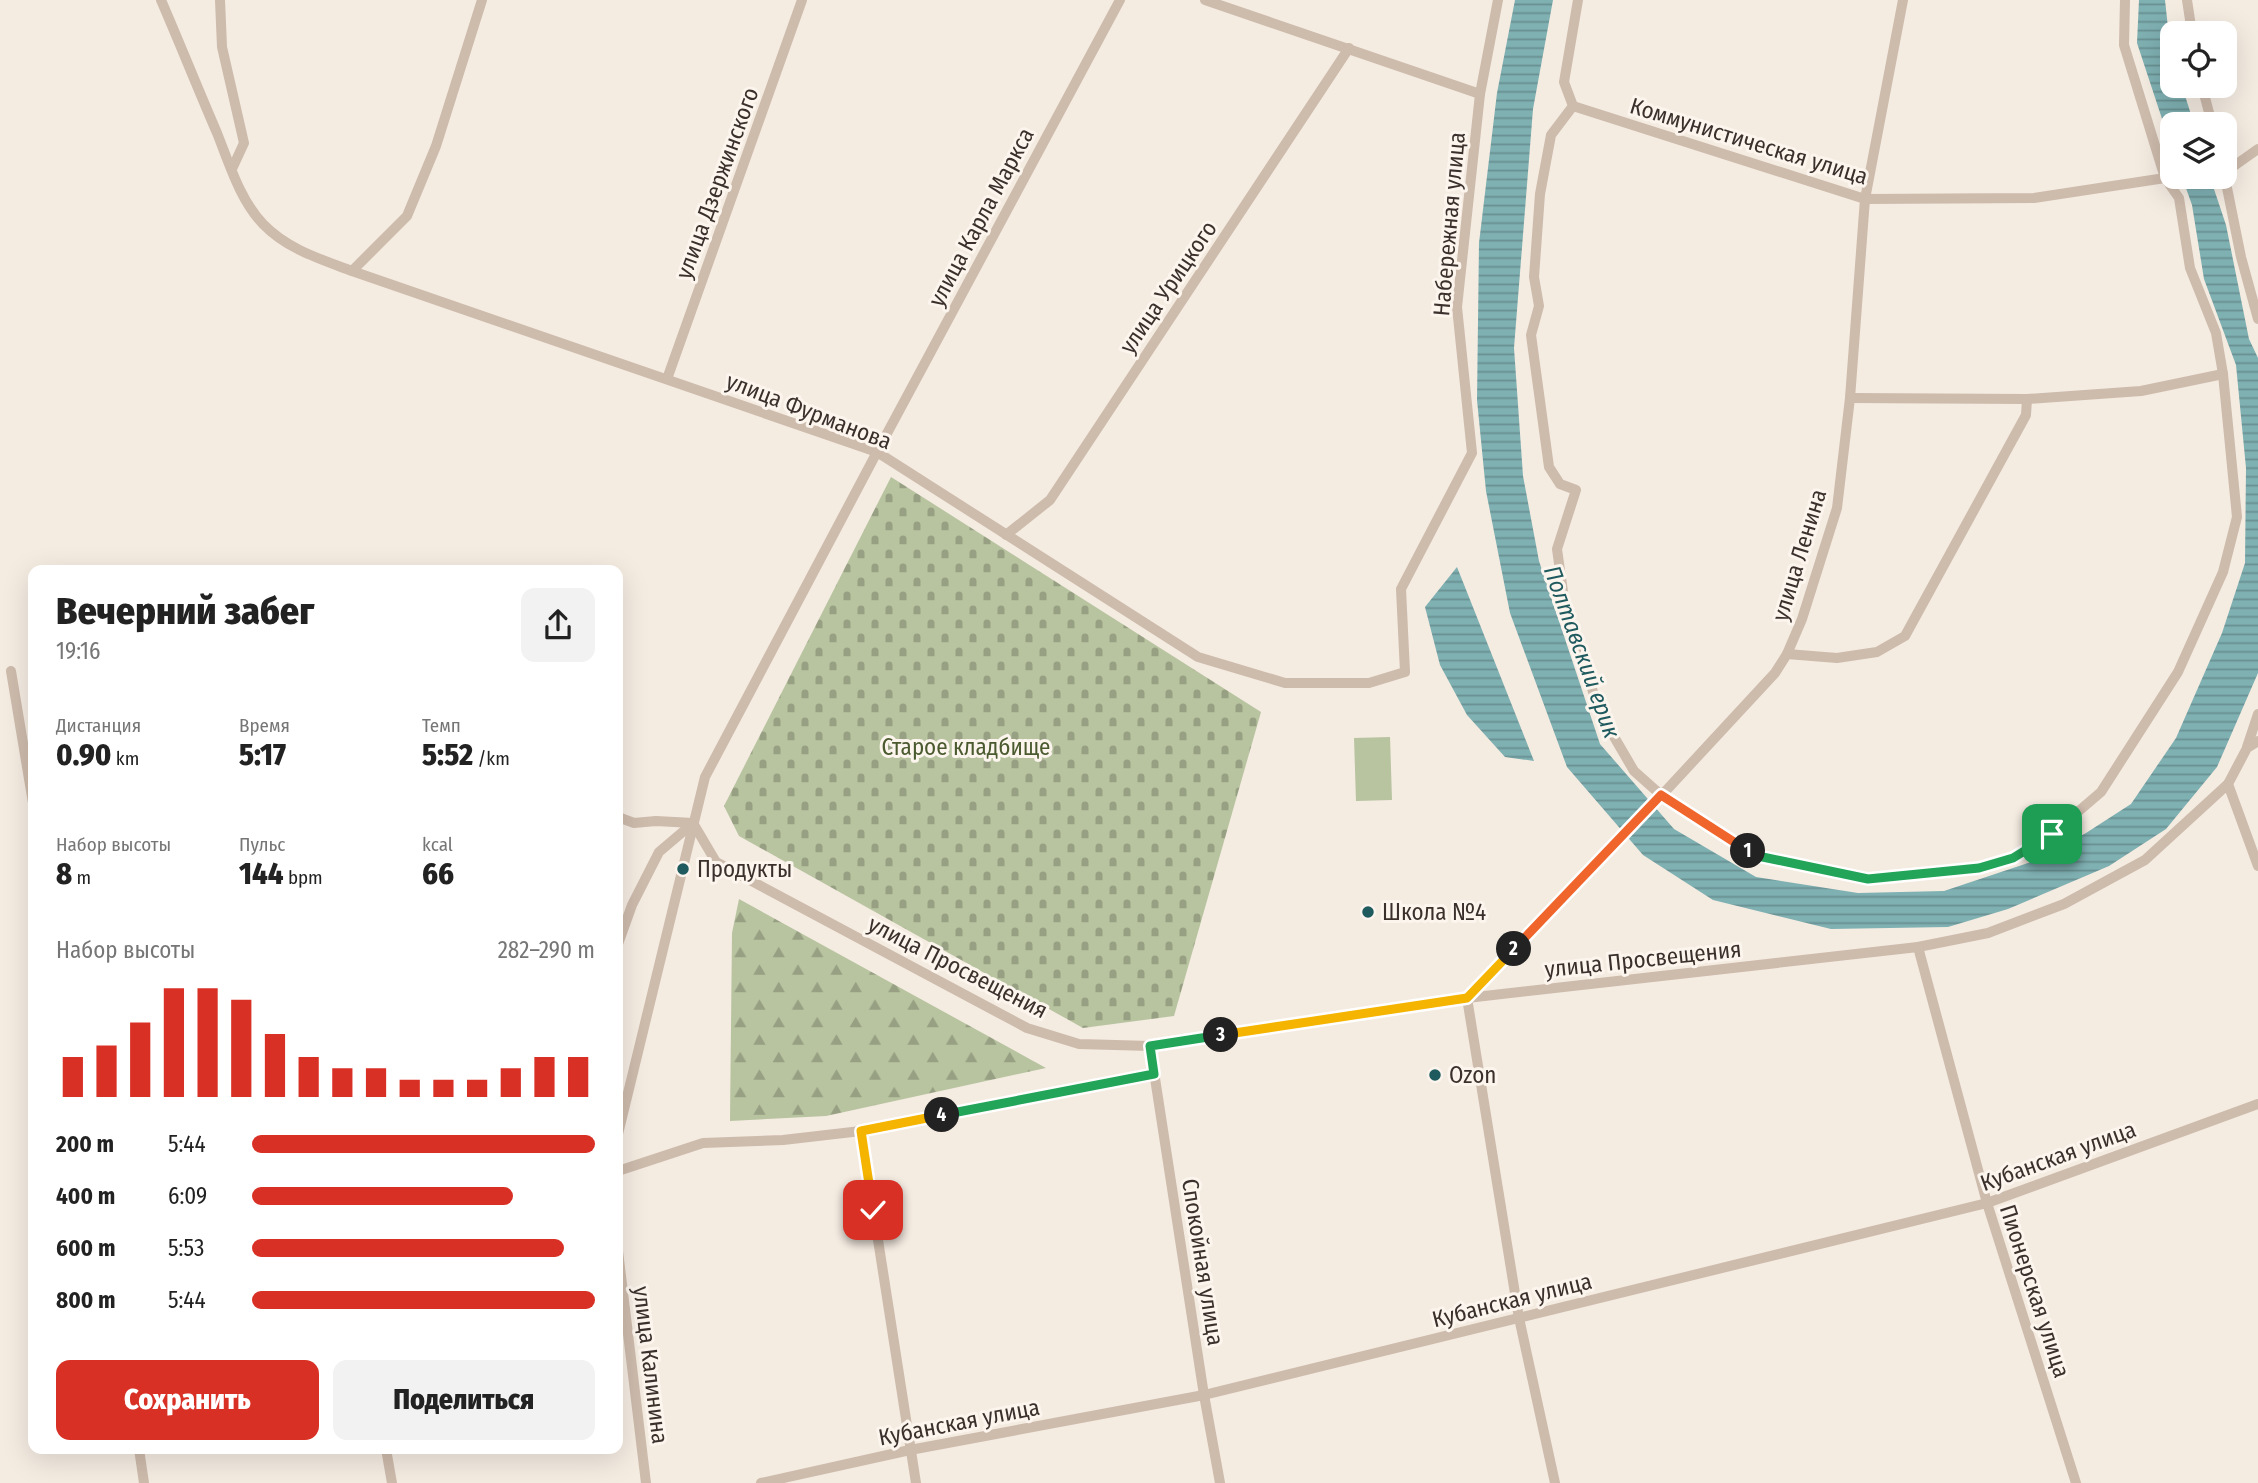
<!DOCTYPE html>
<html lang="ru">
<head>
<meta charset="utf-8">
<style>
	body { margin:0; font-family:"Fira Sans Condensed",sans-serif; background:#f2f2f2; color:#222; height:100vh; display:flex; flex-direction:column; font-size:26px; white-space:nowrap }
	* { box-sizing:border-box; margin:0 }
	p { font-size:23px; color:#767676 }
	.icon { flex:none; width:38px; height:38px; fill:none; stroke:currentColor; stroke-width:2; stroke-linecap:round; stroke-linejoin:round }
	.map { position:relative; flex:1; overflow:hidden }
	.panel { position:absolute; left:28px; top:565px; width:595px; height:889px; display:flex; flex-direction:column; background:#fff; border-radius:14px; box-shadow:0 7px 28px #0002 }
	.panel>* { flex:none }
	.fabs { position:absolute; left:2160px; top:21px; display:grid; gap:14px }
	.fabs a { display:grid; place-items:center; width:77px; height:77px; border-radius:14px; background:#fff; box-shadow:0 7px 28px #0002; font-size:35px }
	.pin { position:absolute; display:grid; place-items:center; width:60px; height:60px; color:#fff; margin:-30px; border-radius:14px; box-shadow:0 4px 10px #0006 }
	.km { position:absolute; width:35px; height:35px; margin:-18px; border-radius:50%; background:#222; color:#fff; font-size:19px; line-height:35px; text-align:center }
	.round { display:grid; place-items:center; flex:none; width:74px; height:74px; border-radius:14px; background:#f2f2f2 }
	.headline { display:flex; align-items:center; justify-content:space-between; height:119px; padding:0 28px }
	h1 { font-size:38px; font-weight:800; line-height:52px }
	.metrics { display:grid; grid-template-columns:repeat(3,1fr); gap:10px; height:119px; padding:7px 28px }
	.metrics div { display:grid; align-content:center }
	.metrics b { font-size:30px; font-weight:800 }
	.metrics small { font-size:19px; font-weight:400 }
	.metrics p { font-size:19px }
	.chart { height:196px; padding:14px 28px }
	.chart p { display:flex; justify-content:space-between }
	.chart svg { width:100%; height:126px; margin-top:7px; stroke:#d93025; stroke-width:6 }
	.action { display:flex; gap:14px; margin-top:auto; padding:14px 28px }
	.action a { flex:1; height:80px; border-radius:14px; background:#d93025; color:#fff; font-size:28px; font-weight:800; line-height:80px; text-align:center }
	.action a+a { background:#f2f2f2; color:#222 }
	ul { padding:0 28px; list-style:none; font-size:23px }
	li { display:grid; grid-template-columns:112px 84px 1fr; align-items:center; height:52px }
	li i { height:18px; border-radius:9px; background:#d93025 }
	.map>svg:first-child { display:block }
</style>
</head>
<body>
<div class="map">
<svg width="2258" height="1483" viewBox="0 0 2258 1483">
	<defs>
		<pattern id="forest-firs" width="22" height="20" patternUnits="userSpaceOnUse" patternTransform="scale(1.75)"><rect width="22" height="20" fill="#b8c4a0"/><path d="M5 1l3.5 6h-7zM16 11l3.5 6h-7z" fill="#97a083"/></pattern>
		<pattern id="cemetery-stones" width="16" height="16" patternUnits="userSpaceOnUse" patternTransform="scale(1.75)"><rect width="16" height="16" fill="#b8c4a0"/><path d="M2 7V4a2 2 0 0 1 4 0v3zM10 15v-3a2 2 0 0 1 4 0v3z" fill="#97a083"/></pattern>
		<pattern id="water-rules" width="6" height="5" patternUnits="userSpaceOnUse" patternTransform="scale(1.75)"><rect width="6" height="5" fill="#7fb0b2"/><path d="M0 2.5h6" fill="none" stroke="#699091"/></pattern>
	</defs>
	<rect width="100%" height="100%" fill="#f4ebe1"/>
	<path fill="#b8c4a0" d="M1390,737L1392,800L1356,801L1354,738Z"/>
	<path fill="url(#forest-firs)" d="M739,899L1046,1068L826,1116L730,1121L732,933Z"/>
	<path fill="url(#cemetery-stones)" d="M891,477L1261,712L1174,1016L1083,1028L739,836L724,806Z"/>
	<g fill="url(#water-rules)">
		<path d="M1515,0H1553L1533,109L1514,348L1523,476L1539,561L1600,744L1674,829L1756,877L1858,893L1944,891L2031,862L2086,833L2131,804L2176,738L2222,633L2245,563L2246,468L2236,365L2204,279L2192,205L2182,177H2210L2226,225L2249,339L2258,358V673L2217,767L2166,829L2109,866L2008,909L1948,927L1831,929L1713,900L1643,855L1567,767L1510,613L1486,491L1477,400L1479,243L1497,93Z"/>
		<path d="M2139,0H2165C2168,29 2172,57 2172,86H2182L2194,124H2172V149L2137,43Z"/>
		<path d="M1457,567L1534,761L1505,757L1467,715L1440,665L1425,607Z"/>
	</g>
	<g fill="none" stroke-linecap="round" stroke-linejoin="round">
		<g stroke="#cdbbac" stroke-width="10">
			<path d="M161,0C180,44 198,89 217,133C229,163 240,200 263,224C287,249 320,259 352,271L877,452L1198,657L1285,683H1369L1405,672L1401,589L1472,453L1457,307L1480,94L1498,0"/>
			<path d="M220,0L222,47L244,143L232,169"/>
			<path d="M1205,0L1480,94"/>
			<path d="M1578,0L1564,82L1573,106L1551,135L1540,194L1534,277L1539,306L1531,335L1549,467L1560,484L1576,490L1557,549L1564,599L1599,711L1634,771L1661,795L1753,854L1868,879L1979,868L2013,857L2052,834L2101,792L2178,672L2223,572L2237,517L2223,374L2216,333L2190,268L2179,198L2165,178L2124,45L2125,0"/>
			<path d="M2187,0L2192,33"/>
			<path d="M2202,86L2212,124"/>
			<path d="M1573,106L1865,199L2034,198L2165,178"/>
			<path d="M2224,173L2241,257L2258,319"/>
			<path d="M2224,173L2258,149"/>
			<path d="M352,271L407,216L436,146L482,0"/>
			<path d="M667,379L802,0"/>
			<path d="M1850,398L2027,399L2141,391L2223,374"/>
			<path d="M1006,535L1050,500L1349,48"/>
			<path d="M1787,654L1837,658L1877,652L1905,636L2026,415L2027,399"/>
			<path d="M11,671L33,803"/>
			<path d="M2247,747L2258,714"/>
			<path d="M2228,784L2258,866"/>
			<path d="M618,817L634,823L656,821L693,823"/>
			<path d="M693,823L716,862L1027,1028L1079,1044L1150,1046L1467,998L1918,947L1988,933L2064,904L2145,860L2228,784L2247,748L2258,741"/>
			<path d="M618,944L632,905L659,852L692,824"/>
			<path d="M1918,947L1987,1203L2076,1483"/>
			<path d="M1150,1046L1204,1395L1220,1483"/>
			<path d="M861,1131L916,1483"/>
			<path d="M618,1134L705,777L877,452L1120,0"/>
			<path d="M618,1171L703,1143L783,1140L861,1131L1154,1074"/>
			<path d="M618,1251L646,1483"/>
			<path d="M139,1449L144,1483"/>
			<path d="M386,1449L392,1483"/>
			<path d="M761,1483L910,1450L1204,1395L1987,1203L2258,1104"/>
			<path d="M1555,1483L1519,1318L1467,998L1623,837L1775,673L1787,654L1802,619L1837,508L1850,398L1865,199L1903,0"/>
		</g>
	</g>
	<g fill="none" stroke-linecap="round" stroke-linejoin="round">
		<defs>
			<path id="split-1" d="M1748,851L1753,855L1868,879L1979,868L2013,858L2052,834"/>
			<path id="split-2" d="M1514,949L1661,795L1748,851"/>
			<path id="split-3" d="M1221,1035L1467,998L1514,949"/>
			<path id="split-4" d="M942,1115L1154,1074L1150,1046L1221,1035"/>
			<path id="split-5" d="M873,1210L861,1131L942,1115"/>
		</defs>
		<use href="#split-1" stroke="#fff" stroke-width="14"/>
		<use href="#split-2" stroke="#fff" stroke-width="14"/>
		<use href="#split-3" stroke="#fff" stroke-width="14"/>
		<use href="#split-4" stroke="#fff" stroke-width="14"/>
		<use href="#split-5" stroke="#fff" stroke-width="14"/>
		<use href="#split-1" stroke="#22a559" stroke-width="9"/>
		<use href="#split-2" stroke="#f0652b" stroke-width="9"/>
		<use href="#split-3" stroke="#f5b400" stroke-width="9"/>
		<use href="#split-4" stroke="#22a559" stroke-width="9"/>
		<use href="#split-5" stroke="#f5b400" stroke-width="9"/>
	</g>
	<g fill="#1f5a5e" stroke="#fbf5ee" stroke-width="2.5">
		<circle cx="683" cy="869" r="7"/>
		<circle cx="1368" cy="912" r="7"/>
		<circle cx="1435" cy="1075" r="7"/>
	</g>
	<g text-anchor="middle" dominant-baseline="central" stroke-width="6" stroke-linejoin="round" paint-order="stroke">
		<g font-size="23" fill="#3b302b" stroke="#fbf5ee">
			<text transform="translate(1749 141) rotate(17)">Коммунистическая улица</text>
			<text transform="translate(717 183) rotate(-70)">улица Дзержинского</text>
			<text transform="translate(981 217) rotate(-62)">улица Карла Маркса</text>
			<text transform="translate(1449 224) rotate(-85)">Набережная улица</text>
			<text transform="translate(1168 287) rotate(-56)">улица Урицкого</text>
			<text transform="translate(809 411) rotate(21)">улица Фурманова</text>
			<text transform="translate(1799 555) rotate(-73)">улица Ленина</text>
			<text transform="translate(1643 959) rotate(-6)">улица Просвещения</text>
			<text transform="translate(958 967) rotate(27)">улица Просвещения</text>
			<text transform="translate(2058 1156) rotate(-20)">Кубанская улица</text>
			<text transform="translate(1203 1262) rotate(81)">Спокойная улица</text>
			<text transform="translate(2035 1291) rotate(72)">Пионерская улица</text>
			<text transform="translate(1512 1300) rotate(-14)">Кубанская улица</text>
			<text transform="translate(651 1365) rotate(83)">улица Калинина</text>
			<text transform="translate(959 1422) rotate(-11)">Кубанская улица</text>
		</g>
		<g font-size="23" fill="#4a5a2e" stroke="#fbf5ee">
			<text x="966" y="747">Старое кладбище</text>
		</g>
		<g font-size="23" fill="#3b302b" stroke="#fbf5ee" text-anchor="start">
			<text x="697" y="869">Продукты</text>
			<text x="1382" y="912">Школа №4</text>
			<text x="1449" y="1075">Ozon</text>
		</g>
		<g font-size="24" font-style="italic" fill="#1f5a5e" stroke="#fbf5ee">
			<text transform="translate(1582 652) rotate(70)">Полтавский ерик</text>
		</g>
	</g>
</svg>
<div class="fabs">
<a><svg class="icon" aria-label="locate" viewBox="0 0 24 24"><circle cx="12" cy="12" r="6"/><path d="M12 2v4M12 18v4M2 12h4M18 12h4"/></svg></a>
<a><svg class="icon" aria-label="layers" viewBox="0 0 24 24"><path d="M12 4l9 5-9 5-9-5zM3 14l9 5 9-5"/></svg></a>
</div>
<div class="pin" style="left:2052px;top:834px;background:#1e9e55"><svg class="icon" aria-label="arrive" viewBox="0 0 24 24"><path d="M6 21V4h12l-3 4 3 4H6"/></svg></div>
<div class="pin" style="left:873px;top:1210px;background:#d93025"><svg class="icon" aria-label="check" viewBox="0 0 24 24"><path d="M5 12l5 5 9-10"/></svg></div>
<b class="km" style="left:1748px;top:851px">1</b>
<b class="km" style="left:1514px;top:949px">2</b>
<b class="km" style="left:1221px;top:1035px">3</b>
<b class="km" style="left:942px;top:1115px">4</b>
<section class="panel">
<div class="headline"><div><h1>Вечерний забег</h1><p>19:16</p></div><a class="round"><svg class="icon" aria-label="share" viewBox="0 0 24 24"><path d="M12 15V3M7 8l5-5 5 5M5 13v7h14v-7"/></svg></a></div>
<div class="metrics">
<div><p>Дистанция</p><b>0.90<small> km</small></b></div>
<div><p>Время</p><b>5:17</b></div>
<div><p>Темп</p><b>5:52<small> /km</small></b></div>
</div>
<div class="metrics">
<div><p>Набор высоты</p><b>8<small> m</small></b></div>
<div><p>Пульс</p><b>144<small> bpm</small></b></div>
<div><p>kcal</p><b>66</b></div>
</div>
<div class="chart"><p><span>Набор высоты</span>282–290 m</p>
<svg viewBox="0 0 160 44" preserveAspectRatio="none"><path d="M5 44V30M15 44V26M25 44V18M35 44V6M45 44V6M55 44V10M65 44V22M75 44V30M85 44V34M95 44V34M105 44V38M115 44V38M125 44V38M135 44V34M145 44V30M155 44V30"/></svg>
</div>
<ul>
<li><b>200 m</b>5:44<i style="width:100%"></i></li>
<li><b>400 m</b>6:09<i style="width:76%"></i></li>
<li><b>600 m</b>5:53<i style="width:91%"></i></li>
<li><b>800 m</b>5:44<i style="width:100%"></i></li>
</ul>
<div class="action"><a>Сохранить</a><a>Поделиться</a></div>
</section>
</div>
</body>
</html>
